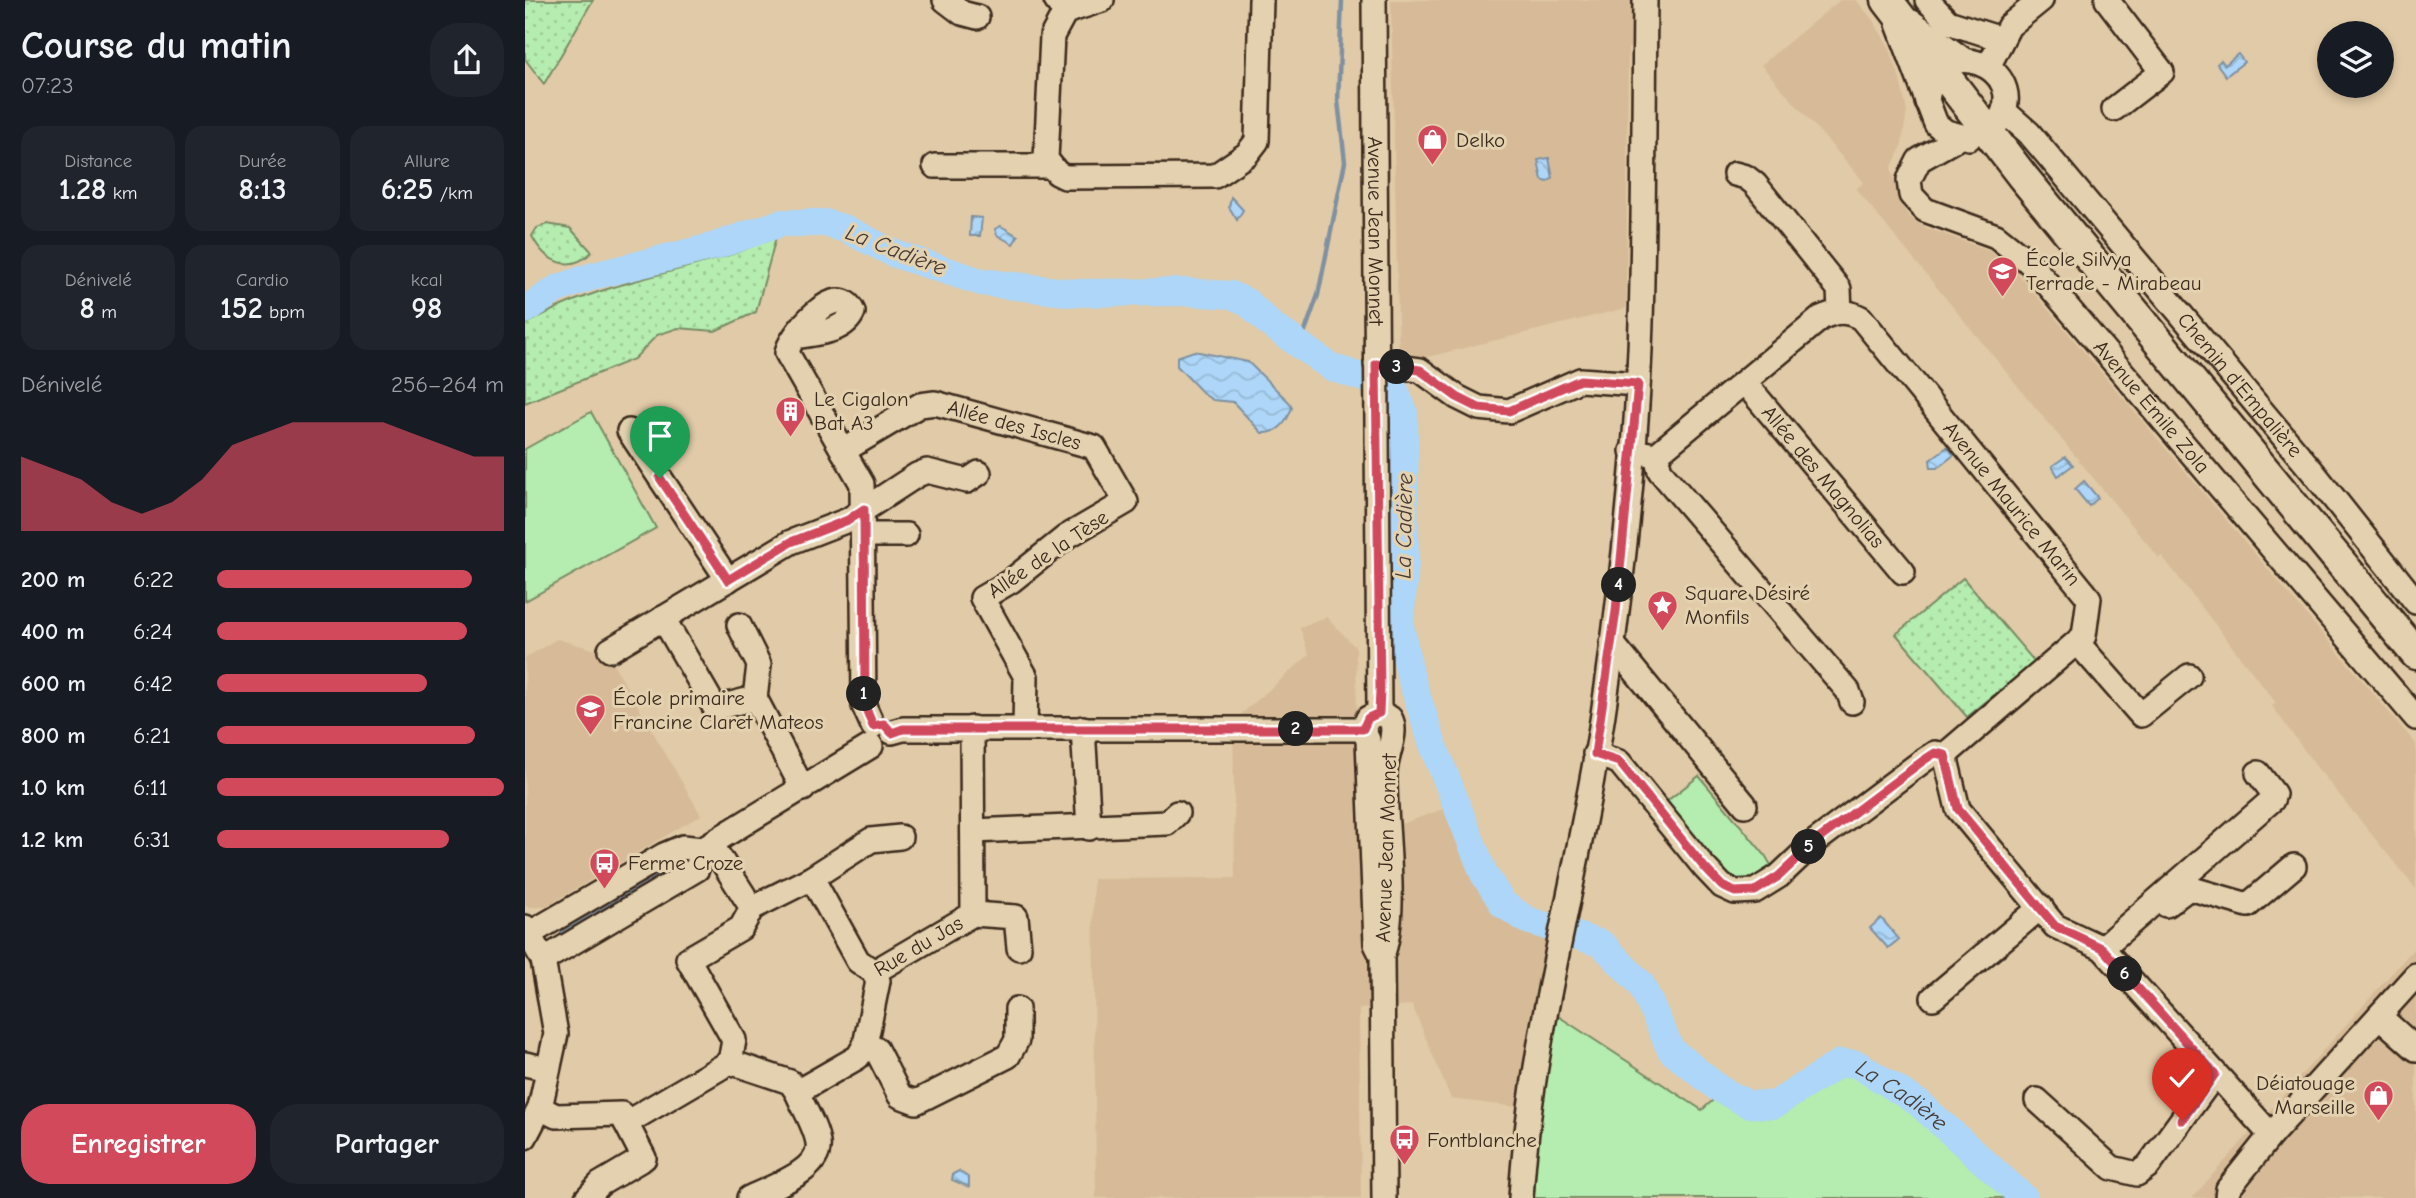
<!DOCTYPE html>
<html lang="fr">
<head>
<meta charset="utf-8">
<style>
	body { margin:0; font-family:"Comic Neue",sans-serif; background:#20242c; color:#f1f3f6; height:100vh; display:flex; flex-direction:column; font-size:26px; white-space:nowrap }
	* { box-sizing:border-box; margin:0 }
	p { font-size:23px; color:#9ea1a6 }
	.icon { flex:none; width:38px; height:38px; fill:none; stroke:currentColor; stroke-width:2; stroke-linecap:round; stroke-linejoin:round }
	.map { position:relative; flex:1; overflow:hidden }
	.drawer { display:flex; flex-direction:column; background:#171b24; width:525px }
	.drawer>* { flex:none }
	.tools { position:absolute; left:1792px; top:21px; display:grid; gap:14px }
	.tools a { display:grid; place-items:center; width:77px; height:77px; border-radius:50%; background:#171b24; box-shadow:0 4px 10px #0003; font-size:35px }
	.pin { position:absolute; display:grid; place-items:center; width:60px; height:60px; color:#fff; margin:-72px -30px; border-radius:50% 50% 50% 0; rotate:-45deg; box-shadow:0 0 7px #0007 }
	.pin .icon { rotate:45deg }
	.km { position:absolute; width:35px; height:35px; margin:-18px; border-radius:50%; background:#222; color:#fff; font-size:19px; line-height:35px; text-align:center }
	.round { display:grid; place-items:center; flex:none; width:74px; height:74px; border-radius:28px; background:#20242c }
	.headline { display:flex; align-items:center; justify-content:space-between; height:119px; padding:0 21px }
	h1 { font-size:38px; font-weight:700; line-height:52px }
	.metrics { display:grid; grid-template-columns:repeat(3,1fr); gap:10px; height:119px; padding:7px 21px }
	.metrics div { display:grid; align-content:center; border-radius:18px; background:#20242c; text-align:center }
	.metrics b { font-size:30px; font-weight:700 }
	.metrics small { font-size:19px; font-weight:400 }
	.metrics p { font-size:19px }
	.chart { height:196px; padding:14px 21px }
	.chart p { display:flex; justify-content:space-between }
	.chart svg { width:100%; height:126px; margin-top:7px; fill:#d1495b; opacity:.7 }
	.cta { display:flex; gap:14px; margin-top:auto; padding:14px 21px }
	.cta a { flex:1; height:80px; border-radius:28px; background:#d1495b; color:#fff; font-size:28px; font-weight:700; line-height:80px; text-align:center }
	.cta a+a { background:#20242c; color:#f1f3f6 }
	ul { padding:0 21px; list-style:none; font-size:23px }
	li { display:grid; grid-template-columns:112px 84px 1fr; align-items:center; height:52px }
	li i { height:18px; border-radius:9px; background:#d1495b }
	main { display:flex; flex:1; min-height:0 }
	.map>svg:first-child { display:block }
</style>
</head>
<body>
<main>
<section class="drawer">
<div class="headline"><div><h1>Course du matin</h1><p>07:23</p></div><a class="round"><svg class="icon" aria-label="share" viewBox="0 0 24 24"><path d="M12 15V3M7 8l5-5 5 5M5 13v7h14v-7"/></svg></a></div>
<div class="metrics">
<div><p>Distance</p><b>1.28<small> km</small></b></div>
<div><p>Durée</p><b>8:13</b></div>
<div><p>Allure</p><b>6:25<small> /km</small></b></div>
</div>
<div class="metrics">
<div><p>Dénivelé</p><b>8<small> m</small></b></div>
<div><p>Cardio</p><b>152<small> bpm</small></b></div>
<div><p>kcal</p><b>98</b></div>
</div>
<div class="chart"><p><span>Dénivelé</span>256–264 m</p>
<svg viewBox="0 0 160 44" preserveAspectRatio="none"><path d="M0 44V18L10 22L20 26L30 34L40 38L50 34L60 26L70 14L80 10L90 6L100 6L110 6L120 6L130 10L140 14L150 18L160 18V44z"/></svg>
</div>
<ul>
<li><b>200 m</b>6:22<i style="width:89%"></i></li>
<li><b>400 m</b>6:24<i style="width:87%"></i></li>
<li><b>600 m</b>6:42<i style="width:73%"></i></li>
<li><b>800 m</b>6:21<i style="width:90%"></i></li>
<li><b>1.0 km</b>6:11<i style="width:100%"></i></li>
<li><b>1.2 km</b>6:31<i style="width:81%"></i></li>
</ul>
<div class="cta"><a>Enregistrer</a><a>Partager</a></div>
</section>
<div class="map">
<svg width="1891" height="1198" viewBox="0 0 1891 1198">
	<defs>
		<pattern id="grass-dots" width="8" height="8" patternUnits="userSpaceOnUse" patternTransform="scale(1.75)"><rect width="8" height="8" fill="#b5ecaf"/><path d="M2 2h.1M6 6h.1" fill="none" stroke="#9dcb96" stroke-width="1.8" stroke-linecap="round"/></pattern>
		<pattern id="water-waves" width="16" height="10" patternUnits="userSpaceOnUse" patternTransform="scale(1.75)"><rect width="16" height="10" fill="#add6f8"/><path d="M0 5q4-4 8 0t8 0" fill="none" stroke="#96b8d4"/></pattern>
	</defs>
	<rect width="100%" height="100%" fill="#e1caa7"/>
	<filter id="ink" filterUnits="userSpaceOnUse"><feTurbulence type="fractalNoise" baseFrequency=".0143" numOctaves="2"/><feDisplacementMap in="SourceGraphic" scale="14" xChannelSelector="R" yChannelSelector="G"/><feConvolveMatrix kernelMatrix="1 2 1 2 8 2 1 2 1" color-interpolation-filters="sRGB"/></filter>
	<g filter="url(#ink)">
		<g fill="#d7bb98">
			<path d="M866,0H1108V47L1103,48L1101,308L874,364Z"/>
			<path d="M1315,0H1331L1347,19L1364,47L1373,72L1382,111L1376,148L1366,168L1375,204L1385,217L1399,227L1461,249L1483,262L1891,744V889L1790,765L1747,706L1751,703L1637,556L1634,558L1331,189L1339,182L1236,65Z"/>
			<path d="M802,617L831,648L833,824L879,823L927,806L975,905L1026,934L992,1107L926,1099L887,1005L834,1009L836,1198H571L568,879L710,878L708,716H714L784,655L775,628Z"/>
			<path d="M32,639L82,653L176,815L20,907H7L0,906V658Z"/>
			<path d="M1891,946V1198H1667Z"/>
		</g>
		<g fill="url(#grass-dots)" stroke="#788b66" stroke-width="2">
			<path d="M0,0H68L19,84L0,59Z"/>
			<path d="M22,224L45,228L67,252C44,274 20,262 7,236L12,228Z"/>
			<path d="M251,237L231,312L190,331L153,328L132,335L109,359L0,403V325C58,289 130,277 195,258C214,253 232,244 251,237Z"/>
			<path d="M1438,578L1510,662L1442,717L1371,634Z"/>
		</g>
		<g fill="#b5ecaf" stroke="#788b66" stroke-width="2">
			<path d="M66,412L131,528L0,601V449Z"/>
			<path d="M1174,776L1240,855L1250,872L1227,883L1208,884L1137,805Z"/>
			<path d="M1033,1016L1177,1110L1196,1093C1268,1141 1285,1055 1331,1067C1340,1069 1350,1079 1358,1084C1407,1117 1449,1158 1493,1198H1009L1013,1114Z"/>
		</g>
		<g fill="url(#water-waves)" stroke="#7f91a1" stroke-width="2">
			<path d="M1713,54L1719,62L1701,76L1692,64L1696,60L1700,65Z"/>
			<path d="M1024,158L1028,178L1022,182L1017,180L1013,160Z"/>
			<path d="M706,197L718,210L712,220L704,207Z"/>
			<path d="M446,217L457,218L455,236H445Z"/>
			<path d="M476,226L493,236L488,244L472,235L470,229Z"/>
			<path d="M669,351L723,362L764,402L767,408C762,422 754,434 737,433L708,402L688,400L680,395L652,366V357Z"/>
			<path d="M1422,447L1429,455L1412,468H1406L1405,460Z"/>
			<path d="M1540,457L1548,465L1533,476L1527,466Z"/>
			<path d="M1559,481L1573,498L1564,506L1550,489Z"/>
			<path d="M1356,918L1374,939L1363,948L1345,928Z"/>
			<path d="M434,1171L444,1178V1187L427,1180L428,1174Z"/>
		</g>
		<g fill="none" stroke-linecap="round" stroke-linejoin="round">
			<g stroke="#7f91a1" stroke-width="4.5">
				<path d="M775,345L793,295L820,162L813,101L817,0"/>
				<path d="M37,933L157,862"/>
			</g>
			<path stroke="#add6f8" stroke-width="28" id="s1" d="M0,310L32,289L68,276L190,246L256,223H300L321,229L370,254L456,282L549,293L661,292L706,295L722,302L745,324L806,367L869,388L879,412L880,560L875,625L885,675L908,745L959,874L978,904L1002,920L1077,944L1116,984L1146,1050L1193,1088L1223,1104L1249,1105L1315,1063L1332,1064L1395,1104L1499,1198"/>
			<defs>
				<g id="minor">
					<path d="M420,0L437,13L452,17"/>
					<path d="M531,0L540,12L527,36L521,159L532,173L540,177L690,176L722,154L732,141L736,0"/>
					<path id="s2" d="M849,0L854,713"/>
					<path d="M1402,0L1423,22L1476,39"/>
					<path d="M1582,0L1637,72L1589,109"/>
					<path d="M540,12L577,0"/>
					<path d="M1387,22L1439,60"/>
					<path d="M1373,24L1411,124L1421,132L1444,138"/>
					<path d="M1463,67L1484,26L1516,0"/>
					<path d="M1402,102C1409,26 1510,68 1473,122"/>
					<path id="s3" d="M1479,111L1504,133L1788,472L1891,602"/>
					<path id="s4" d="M1433,138L1394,160L1384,180L1386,195L1400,210L1471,236L1504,262L1891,718"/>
					<path d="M410,166H524"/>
					<path d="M1210,174L1221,177L1230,184L1314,289L1315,312"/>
					<path d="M270,337C290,333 319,333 328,312C313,276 263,338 262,353L337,484L339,706L348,726"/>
					<path d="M851,364L895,370L932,397L954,408L984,411L1055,380L1113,384"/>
					<path id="s5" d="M1220,383L1378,572"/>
					<path d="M104,431L203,580"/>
					<path id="s6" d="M318,451L395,405L410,403L569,447L601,502L541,537L486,581L457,598L501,677L500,728"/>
					<path id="s7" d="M1107,451L1131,455L1296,318C1311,311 1320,310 1336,318L1564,598L1559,636L1420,755L1433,809L1530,926L1577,948L1746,1135"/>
					<path d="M1131,455L1135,471L1323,691L1327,702"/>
					<path d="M339,535H381"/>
					<path d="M138,618L190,708L230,698L278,789"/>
					<path d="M214,625L234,665L230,698"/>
					<path d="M1552,642L1616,715L1664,676"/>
					<path d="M1087,643L1220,805"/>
					<path d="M85,650L266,542L323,520L392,475L402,471L442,481L454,473"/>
					<path d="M558,728L564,828"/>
					<path d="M367,732L378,729H838"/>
					<path d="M1070,754L1094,762L1179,867L1197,886L1210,892L1230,891L1254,876L1291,841L1399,760L1410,753L1420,755"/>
					<path d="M448,831L642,823L652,813"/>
					<path d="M186,844L227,908"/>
					<path d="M287,878L333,961L349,972"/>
					<path d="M1641,905L1664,888L1723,905L1769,866"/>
					<path d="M448,914L491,917L494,948"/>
					<path d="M0,927L18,960L31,1034L15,1108L0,1137"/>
					<path d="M4,934L139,855L158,847L177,849L346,746"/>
					<path d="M1577,948L1747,800L1749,794L1733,773"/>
					<path d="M857,956L851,944L843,740L838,729L843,718L854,713L865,718C874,732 860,757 860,774C859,824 874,912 857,956L859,1198"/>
					<path d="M18,960L172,869L177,849"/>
					<path d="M1408,998L1516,907"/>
					<path d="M1854,1016L1891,1049"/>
					<path d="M340,1045L351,1049L375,1096L391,1102L483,1056L492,1040V1009"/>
					<path d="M205,1062L209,1040L163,959L216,928L227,908L287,878L346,840L375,837"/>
					<path d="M0,1064L23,1069"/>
					<path d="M1512,1100L1587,1168L1612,1174L1623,1166L1690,1074"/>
					<path id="s8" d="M15,1108L31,1116L96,1114L101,1123L205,1062L265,1082L272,1092L333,1057L340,1045L353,981L349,972L448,914L447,728"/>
					<path d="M62,1198L75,1184L119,1158L101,1123"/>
					<path d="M224,1198C244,1188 297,1171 293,1143C291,1127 278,1107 272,1092"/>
					<path d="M996,1198C1006,1033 1054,876 1078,714C1097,585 1112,452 1116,322C1119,214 1119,107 1120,0"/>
					<path d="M1702,1198L1703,1189L1746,1135L1891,975"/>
				</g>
				<path id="major" d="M1362,0L1498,177L1891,654"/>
			</defs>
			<use href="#minor" stroke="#3b2a1e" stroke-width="28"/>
			<use href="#major" stroke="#3b2a1e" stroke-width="35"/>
			<use href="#minor" stroke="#e4d1af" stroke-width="23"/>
			<use href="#major" stroke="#e4d1af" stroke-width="30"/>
		</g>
	</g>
	<g fill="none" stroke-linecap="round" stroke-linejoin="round" filter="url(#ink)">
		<defs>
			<path id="route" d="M135,478L203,580L266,542L323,520L339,509L340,706L348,726L359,724L367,733L378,729H838L843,718L854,713L855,690L851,364L895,370L932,397L954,408L984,411L1055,380L1113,384L1091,611L1070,754L1094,762L1179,867L1197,886L1210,892L1230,891L1254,876L1291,841L1399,760L1410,753L1420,755L1433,809L1530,926L1577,948L1690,1074L1657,1120"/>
		</defs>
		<use href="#route" stroke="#fff" stroke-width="14"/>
		<use href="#route" stroke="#d1495b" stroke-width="9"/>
	</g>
	<defs>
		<symbol id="shop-pin" viewBox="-11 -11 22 30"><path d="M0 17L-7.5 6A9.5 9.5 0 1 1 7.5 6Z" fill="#d1495b" stroke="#e4d1af"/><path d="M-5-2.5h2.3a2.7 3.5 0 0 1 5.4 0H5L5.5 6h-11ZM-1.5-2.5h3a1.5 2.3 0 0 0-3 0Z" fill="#fff"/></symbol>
		<symbol id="school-pin" viewBox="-11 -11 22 30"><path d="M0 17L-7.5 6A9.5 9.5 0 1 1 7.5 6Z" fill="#d1495b" stroke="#e4d1af"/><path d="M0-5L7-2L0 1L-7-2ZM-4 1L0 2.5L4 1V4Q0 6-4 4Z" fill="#fff"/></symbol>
		<symbol id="building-pin" viewBox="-11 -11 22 30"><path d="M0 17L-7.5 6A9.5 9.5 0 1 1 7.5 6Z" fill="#d1495b" stroke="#e4d1af"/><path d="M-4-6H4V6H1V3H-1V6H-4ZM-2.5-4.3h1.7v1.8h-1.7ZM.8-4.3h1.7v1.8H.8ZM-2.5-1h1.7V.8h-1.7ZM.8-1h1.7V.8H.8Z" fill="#fff"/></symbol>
		<symbol id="sight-pin" viewBox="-11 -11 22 30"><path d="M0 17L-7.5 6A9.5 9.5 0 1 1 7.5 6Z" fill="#d1495b" stroke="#e4d1af"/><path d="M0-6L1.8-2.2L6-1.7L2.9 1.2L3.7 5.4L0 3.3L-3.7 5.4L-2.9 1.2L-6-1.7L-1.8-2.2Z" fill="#fff"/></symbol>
		<symbol id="bus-pin" viewBox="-11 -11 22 30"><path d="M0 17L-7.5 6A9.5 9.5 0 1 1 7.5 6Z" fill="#d1495b" stroke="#e4d1af"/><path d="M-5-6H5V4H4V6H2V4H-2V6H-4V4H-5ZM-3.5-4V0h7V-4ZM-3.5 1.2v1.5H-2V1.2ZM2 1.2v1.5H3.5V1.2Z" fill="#fff"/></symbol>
	</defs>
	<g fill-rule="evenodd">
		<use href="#shop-pin" x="890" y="122" width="35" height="47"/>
		<use href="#school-pin" x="1460" y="254" width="35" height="47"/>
		<use href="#building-pin" x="248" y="394" width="35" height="47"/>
		<use href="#sight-pin" x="1120" y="588" width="35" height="47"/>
		<use href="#school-pin" x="48" y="692" width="35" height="47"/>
		<use href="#bus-pin" x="62" y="846" width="35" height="47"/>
		<use href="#shop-pin" x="1836" y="1078" width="35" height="47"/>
		<use href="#bus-pin" x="862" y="1122" width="35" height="47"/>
	</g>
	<g text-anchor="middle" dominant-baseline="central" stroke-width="6" stroke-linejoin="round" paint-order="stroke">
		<g font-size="21" fill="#3b2a1e" stroke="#e4d1af" text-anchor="start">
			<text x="931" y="140">Delko</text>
			<text x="1501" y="259">École Silvya<tspan x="1501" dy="24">Terrade - Mirabeau</tspan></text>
			<text x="289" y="399">Le Cigalon<tspan x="289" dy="24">Bat A3</tspan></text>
			<text x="1160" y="593">Square Désiré<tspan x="1160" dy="24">Monfils</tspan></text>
			<text x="88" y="698">École primaire<tspan x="88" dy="24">Francine Claret Mateos</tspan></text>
			<text x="103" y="863">Ferme Croze</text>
			<text x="1830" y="1083" text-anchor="end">Déiatouage<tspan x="1830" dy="24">Marseille</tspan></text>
			<text x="902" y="1140">Fontblanche</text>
		</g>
		<g font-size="21" fill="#3b2a1e" stroke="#e4d1af">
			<text stroke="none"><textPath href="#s2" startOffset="231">Avenue Jean Monnet</textPath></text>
			<text stroke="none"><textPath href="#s3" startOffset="362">Chemin d'Empalière</textPath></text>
			<text stroke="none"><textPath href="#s4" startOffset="410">Avenue Émile Zola</textPath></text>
			<text stroke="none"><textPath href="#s6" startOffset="187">Allée des Iscles</textPath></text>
			<text stroke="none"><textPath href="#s5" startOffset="122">Allée des Magnolias</textPath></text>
			<text stroke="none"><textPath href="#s7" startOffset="520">Avenue Maurice Marin</textPath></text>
			<text transform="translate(523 554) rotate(-34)">Allée de la Tèse</text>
			<text transform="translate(861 848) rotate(-88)">Avenue Jean Monnet</text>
			<text stroke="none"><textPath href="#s8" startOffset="500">Rue du Jas</textPath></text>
		</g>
		<g font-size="23" font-style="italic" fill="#463b34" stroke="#e4d1af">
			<text transform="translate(371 250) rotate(21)">La Cadière</text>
			<text transform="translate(879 526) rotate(-89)">La Cadière</text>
			<text stroke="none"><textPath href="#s1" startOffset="1969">La Cadière</textPath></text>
		</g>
	</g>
</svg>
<div class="tools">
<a><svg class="icon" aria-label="layers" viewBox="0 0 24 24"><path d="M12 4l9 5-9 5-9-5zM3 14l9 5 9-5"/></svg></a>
</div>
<div class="pin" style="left:135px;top:478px;background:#1e9e55"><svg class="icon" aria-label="arrive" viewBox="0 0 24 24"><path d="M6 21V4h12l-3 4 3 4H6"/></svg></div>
<div class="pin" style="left:1657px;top:1120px;background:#d93025"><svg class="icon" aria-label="check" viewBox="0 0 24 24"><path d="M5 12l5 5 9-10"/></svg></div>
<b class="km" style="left:339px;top:694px">1</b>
<b class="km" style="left:771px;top:729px">2</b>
<b class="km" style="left:872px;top:367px">3</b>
<b class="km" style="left:1094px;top:585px">4</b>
<b class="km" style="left:1284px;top:847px">5</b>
<b class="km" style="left:1600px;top:974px">6</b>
</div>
</main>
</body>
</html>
